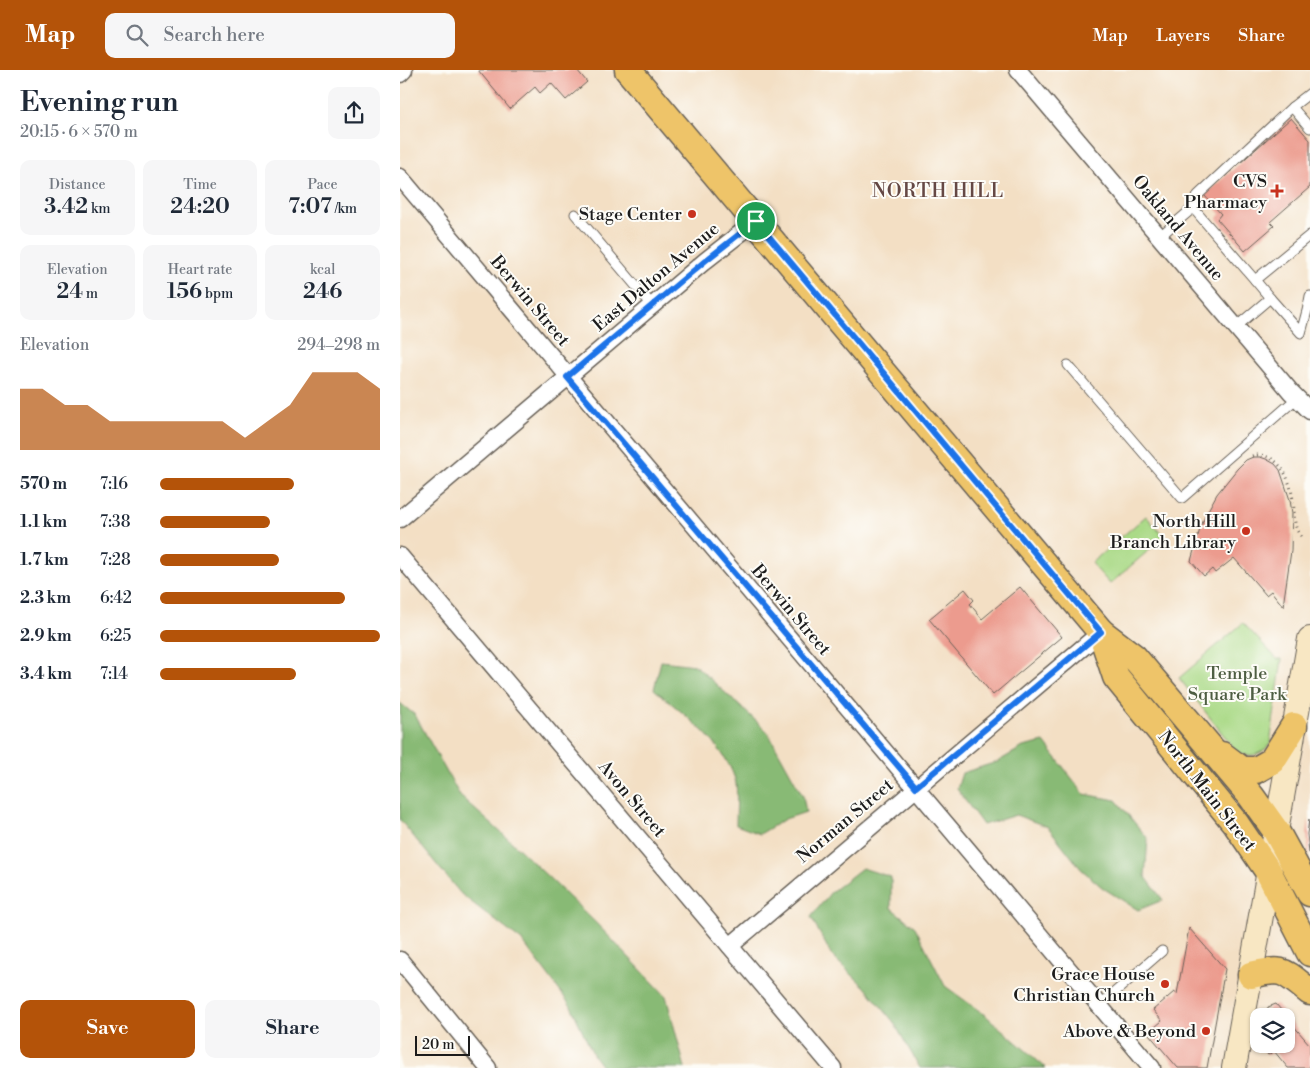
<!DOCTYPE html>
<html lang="en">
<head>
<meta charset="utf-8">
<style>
	body { margin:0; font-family:"Libre Bodoni",serif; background:#f6f6f7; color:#1f2937; height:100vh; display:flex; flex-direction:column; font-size:19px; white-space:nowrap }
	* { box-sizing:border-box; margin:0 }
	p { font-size:16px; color:#747a83 }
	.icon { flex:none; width:28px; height:28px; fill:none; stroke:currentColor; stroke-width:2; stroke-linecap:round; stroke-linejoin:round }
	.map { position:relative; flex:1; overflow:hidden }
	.sheet { display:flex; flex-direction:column; background:#fff; width:400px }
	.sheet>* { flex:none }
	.controls { position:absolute; left:850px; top:938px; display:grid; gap:10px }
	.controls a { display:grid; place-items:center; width:45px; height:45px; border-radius:10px; background:#fff; box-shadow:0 1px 4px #0004; font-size:25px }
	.scale { position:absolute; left:15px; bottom:12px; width:55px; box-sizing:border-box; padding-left:5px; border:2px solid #1c1c1c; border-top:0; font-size:14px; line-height:18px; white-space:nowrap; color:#1c1c1c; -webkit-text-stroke:4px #fdfcf7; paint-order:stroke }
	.pin { position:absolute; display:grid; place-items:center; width:42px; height:42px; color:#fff; margin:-21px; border:2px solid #fff; border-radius:50%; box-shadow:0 1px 5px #0007 }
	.round { display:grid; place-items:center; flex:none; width:52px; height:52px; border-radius:10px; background:#f6f6f7 }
	.headline { display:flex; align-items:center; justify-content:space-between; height:85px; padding:0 20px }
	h1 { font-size:28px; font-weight:600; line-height:38px }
	.metrics { display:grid; grid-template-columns:repeat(3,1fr); gap:8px; height:85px; padding:5px 20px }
	.metrics div { display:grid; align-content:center; border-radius:10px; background:#f6f6f7; text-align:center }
	.metrics b { font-size:21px; font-weight:600 }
	.metrics small { font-size:14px; font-weight:400 }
	.metrics p { font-size:14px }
	.chart { height:140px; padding:10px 20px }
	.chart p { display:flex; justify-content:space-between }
	.chart svg { width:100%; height:90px; margin-top:5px; fill:#b45309; opacity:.7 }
	.cta { display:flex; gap:10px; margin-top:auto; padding:10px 20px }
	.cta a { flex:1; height:58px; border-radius:10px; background:#b45309; color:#fff; font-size:20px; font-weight:600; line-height:58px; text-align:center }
	.cta a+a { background:#f6f6f7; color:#1f2937 }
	ul { padding:0 20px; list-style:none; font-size:16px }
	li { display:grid; grid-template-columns:80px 60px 1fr; align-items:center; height:38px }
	li i { height:12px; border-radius:6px; background:#b45309 }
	header { display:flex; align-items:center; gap:30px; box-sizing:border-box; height:70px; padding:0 25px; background:#b45309; color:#fff }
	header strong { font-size:24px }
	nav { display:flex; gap:28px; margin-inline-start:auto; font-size:18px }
	.search { width:350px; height:45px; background:#f6f6f7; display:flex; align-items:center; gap:12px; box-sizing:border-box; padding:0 18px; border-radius:10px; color:#747a83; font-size:19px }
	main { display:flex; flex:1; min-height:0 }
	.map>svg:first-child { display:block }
</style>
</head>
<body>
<header>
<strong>Map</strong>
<div class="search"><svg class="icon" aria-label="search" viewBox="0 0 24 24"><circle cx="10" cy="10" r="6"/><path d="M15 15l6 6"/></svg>Search here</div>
<nav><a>Map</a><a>Layers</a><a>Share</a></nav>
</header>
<main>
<section class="sheet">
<div class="headline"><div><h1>Evening run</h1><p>20:15 · 6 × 570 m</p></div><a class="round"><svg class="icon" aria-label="share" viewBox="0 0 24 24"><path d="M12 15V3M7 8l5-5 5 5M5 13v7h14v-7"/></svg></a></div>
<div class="metrics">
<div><p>Distance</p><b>3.42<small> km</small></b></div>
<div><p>Time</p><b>24:20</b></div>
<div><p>Pace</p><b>7:07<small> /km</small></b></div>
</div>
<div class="metrics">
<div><p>Elevation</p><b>24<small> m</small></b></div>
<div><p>Heart rate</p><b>156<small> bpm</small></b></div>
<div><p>kcal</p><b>246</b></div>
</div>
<div class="chart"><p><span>Elevation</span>294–298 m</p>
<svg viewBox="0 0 160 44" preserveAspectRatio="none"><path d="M0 44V14L10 14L20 22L30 22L40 30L50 30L60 30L70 30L80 30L90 30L100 38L110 30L120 22L130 6L140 6L150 6L160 14V44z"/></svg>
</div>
<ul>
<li><b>570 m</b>7:16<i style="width:61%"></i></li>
<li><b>1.1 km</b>7:38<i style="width:50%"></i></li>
<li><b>1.7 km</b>7:28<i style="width:54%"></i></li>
<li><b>2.3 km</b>6:42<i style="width:84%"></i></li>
<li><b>2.9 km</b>6:25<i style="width:100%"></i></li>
<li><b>3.4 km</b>7:14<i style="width:62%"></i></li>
</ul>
<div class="cta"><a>Save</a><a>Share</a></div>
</section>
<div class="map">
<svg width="910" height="998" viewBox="0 0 910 998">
	<rect width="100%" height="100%" fill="#fdfcf7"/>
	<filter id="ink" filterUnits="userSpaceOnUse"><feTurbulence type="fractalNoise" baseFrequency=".02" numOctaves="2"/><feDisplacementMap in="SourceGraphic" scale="10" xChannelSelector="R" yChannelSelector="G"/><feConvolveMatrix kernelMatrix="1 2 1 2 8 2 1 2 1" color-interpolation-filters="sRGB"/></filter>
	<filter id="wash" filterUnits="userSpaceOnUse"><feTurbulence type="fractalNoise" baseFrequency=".0096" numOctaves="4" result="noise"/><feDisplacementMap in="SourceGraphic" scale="20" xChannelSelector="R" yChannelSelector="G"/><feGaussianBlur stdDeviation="1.12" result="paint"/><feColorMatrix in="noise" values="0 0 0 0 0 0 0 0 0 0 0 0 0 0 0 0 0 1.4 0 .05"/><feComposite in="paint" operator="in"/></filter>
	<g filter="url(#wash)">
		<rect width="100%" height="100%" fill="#f3dfc4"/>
		<g fill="#abda88" stroke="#647b52">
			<path d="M746,446L764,467L710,514L691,493Z"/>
			<path d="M843,553L877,589H882L870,674C862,685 848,689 836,681L779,608Z"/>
		</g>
		<g fill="#88ba74" stroke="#526b48">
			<path d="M261,591L295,595L367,661L403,726L406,742L385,749L360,764L336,755C336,744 338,718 335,709C322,670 284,645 254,619Z"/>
			<path d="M0,633L15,645L60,726L115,775L196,853L266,926L285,998H203L194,986L171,936L123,872L61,824L0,750Z"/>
			<path d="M644,672L684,724L716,730L748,769L745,806L763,830L738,840L703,818L681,799L648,757L616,745L583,755L557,719L562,703L597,692L623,677Z"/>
			<path d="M462,798L491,807V838L515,857L545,916L585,945L646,998H520L493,951L465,917L432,886L411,847L431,822Z"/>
		</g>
		<g id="blocks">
			<g fill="#ec9b8e">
				<path d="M78,0H177L187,12L166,30L151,13L140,23L135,17L110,39Z"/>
				<path d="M891,48L910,70V117L870,152L874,156L845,181L817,149L821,144L804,125Z"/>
				<path d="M853,387H860L866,389L875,394L880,400L890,430L892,443L891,481L883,536L871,521L866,525L834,488L815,503L812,499L804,506L791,491L800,459L806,444L817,424L837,399L846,390Z"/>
				<path d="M620,517L662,567L593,625L529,549L565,519L574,530L570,534L582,549Z"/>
				<path d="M909,749L910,783H909L907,764Z"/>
				<path d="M789,858L825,899L807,998H778L748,963L762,951L753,940L774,922L777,924Z"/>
				<path d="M876,934L886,946H867L868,937Z"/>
				<path d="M886,947L910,975V998H888L874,981L868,985L862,978L863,974H886Z"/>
			</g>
		</g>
	</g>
	<g filter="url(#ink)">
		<use href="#blocks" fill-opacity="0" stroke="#676057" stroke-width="1"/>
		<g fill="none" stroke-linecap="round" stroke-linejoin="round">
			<defs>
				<g id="lane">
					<path d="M892,37L910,23"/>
					<path d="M793,138L798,125L892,37L910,58"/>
					<path d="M175,144L252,235"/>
					<path d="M759,167L793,138L855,210"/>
					<path d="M910,226L908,237H910"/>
					<path d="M870,228L901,263L908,237"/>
					<path d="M836,257L870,228L855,210L910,165"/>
					<path d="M668,295L782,428L897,328"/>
					<path d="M699,936L762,881"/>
				</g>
				<g id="street">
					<path d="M618,0L891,322L910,341"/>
					<path d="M0,4L4,0"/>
					<path d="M0,107L752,998"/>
					<path d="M0,449L305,191L356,151"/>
					<path d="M0,486L433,998"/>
					<path d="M330,876L701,562"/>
					<path d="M0,890L88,998"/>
				</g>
				<path id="secondary" d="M834,998L910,569"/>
				<g id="primary">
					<path d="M228,0L701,562L734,587L851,726L876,761L910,823"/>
					<path d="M701,562L716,607L836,754L868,801L910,883"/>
					<path d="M822,685L842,700H856L872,691L894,656"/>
					<path d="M851,905C885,897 883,901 910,922"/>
				</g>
			</defs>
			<use href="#lane" stroke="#676057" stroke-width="11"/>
			<use href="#street" stroke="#676057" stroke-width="19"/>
			<use href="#secondary" stroke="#676057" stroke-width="26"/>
			<use href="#primary" stroke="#676057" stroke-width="29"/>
			<path stroke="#676057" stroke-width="3" stroke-dasharray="1 4" stroke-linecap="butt" d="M852,386C858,384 864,385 870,388C888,397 893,423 894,440C895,451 894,458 901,466"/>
			<use href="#lane" stroke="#fff" stroke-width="9"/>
			<use href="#street" stroke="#fff" stroke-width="16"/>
			<use href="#secondary" stroke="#f8e7c3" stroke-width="24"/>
			<use href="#primary" stroke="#eec469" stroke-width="26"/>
		</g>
	</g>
	<g fill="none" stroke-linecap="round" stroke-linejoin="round" filter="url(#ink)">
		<defs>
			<path id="route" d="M356,151L701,562L516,717L167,307L305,191Z"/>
		</defs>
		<use href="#route" stroke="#fff" stroke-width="10"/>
		<use href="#route" stroke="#1a73e8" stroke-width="6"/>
	</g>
	<g fill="#c8321e" stroke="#fdfcf7" stroke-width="2">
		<path d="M874.5 113.5h5v5h5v5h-5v5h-5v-5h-5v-5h5z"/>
		<circle cx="292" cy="144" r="5"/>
		<circle cx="846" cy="461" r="5"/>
		<circle cx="765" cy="914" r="5"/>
		<circle cx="806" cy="961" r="5"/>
	</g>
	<g text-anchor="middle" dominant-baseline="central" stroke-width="4" stroke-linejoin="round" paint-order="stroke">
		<g font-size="18" fill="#1c1c1c" stroke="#fdfcf7" text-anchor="end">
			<text x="867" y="111">CVS<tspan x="867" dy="21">Pharmacy</tspan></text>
			<text x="282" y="144">Stage Center</text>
			<text x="836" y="451">North Hill<tspan x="836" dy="21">Branch Library</tspan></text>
			<text x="755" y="904">Grace House<tspan x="755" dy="21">Christian Church</tspan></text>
			<text x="796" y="961">Above &amp; Beyond</text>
		</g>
		<g font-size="18" fill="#1c1c1c" stroke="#fdfcf7">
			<text transform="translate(778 158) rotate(50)">Oakland Avenue</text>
			<text transform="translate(256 207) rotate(-40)">East Dalton Avenue</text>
			<text transform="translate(130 231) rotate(50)">Berwin Street</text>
			<text transform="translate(391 540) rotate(50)">Berwin Street</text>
			<text transform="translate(807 721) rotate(52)">North Main Street</text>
			<text transform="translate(232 729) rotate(50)">Avon Street</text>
			<text transform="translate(445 751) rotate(-40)">Norman Street</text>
		</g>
		<g font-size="18" fill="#4e5e42" stroke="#fdfcf7">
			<text x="837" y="603">Temple<tspan x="837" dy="21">Square Park</tspan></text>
		</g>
		<g font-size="19" letter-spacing="1" fill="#654844" stroke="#fdfcf7">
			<text x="538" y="121">NORTH HILL</text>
		</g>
	</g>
</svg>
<div class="controls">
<a><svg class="icon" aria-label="layers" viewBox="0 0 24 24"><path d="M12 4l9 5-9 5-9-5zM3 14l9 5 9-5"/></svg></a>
</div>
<div class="scale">20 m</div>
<div class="pin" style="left:356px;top:151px;background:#1e9e55"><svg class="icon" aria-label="arrive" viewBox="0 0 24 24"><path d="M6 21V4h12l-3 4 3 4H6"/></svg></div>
</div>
</main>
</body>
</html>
